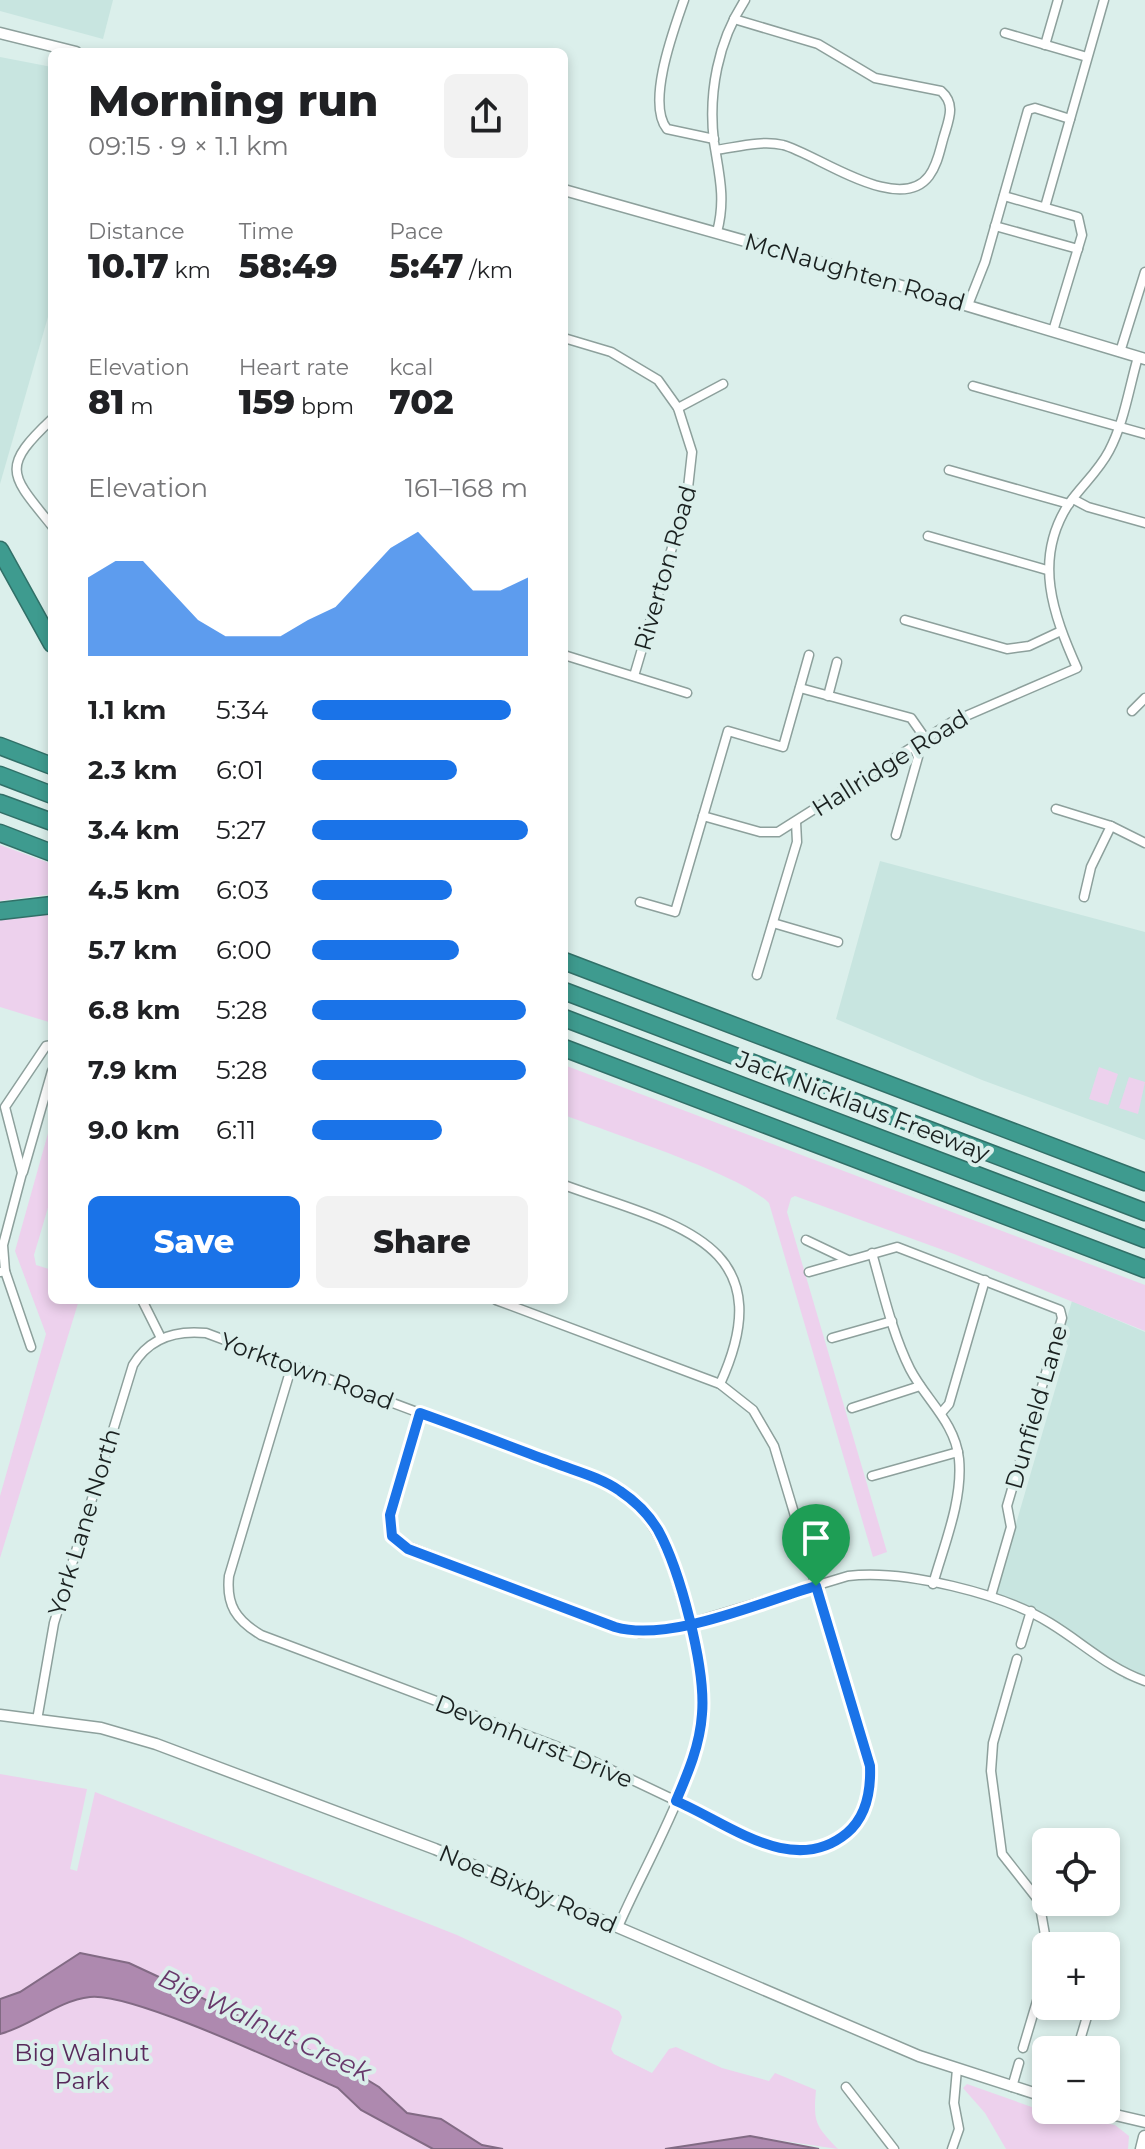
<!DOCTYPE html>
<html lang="en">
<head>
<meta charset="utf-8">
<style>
	body { margin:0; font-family:Montserrat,sans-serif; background:#f2f2f2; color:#202124; height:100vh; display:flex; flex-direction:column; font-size:30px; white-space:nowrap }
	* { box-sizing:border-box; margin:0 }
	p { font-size:26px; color:#757577 }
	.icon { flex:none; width:44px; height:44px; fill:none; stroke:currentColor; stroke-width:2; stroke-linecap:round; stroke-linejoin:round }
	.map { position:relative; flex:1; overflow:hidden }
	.sheet { position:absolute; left:48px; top:48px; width:520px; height:1256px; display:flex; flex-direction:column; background:#fff; border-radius:12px; box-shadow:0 4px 12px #0003 }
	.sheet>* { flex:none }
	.controls { position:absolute; left:1032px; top:1828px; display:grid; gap:16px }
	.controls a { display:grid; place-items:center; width:88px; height:88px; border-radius:12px; background:#fff; box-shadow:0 4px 12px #0003; font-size:40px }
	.pin { position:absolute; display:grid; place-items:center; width:68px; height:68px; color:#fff; margin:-82px -34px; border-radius:50% 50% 50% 0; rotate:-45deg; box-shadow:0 0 8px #0007 }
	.pin .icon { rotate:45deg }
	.round { display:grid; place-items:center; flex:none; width:84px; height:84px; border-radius:12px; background:#f2f2f2 }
	.overview { display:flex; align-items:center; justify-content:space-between; height:136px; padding:0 40px }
	h1 { font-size:44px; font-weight:800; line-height:60px }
	.metrics { display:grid; grid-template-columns:repeat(3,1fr); gap:12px; height:136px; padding:8px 40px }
	.metrics div { display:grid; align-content:center }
	.metrics b { font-size:34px; font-weight:800 }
	.metrics small { font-size:22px; font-weight:400 }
	.metrics p { font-size:22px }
	.chart { height:224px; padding:16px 40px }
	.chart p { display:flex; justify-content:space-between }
	.chart svg { width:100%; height:144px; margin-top:8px; fill:#1a73e8; opacity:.7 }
	.action { display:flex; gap:16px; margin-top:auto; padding:16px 40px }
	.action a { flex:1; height:92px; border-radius:12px; background:#1a73e8; color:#fff; font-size:32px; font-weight:800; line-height:92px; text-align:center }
	.action a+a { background:#f2f2f2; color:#202124 }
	ul { padding:0 40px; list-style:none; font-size:26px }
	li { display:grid; grid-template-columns:128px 96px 1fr; align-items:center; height:60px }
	li i { height:20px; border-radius:10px; background:#1a73e8 }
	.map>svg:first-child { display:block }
</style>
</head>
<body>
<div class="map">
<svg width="1145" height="2149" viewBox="0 0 1145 2149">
	<rect width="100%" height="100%" fill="#dbefeb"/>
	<g fill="#c8e5e0">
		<path d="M0,0H113L103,39L0,11Z"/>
		<path d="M0,57L52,67V303L0,484Z"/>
		<path d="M880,861L1145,932V1140L982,1080L836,1019Z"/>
		<path d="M1072,1301L1145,1332V1686L1123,1679L1124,1672L1022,1608L995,1596L1068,1345L1060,1341Z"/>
	</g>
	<g fill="#edd1ed">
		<path d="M0,845L52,864V894L0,901Z"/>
		<path d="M52,904V1023L0,1007V912Z"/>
		<path d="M564,1065L1145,1285V1331L954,1254L795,1196L791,1198L787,1212L887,1552L873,1557L769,1203C742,1175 608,1132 564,1115Z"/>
		<path d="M1099,1067L1118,1074L1108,1105L1089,1099Z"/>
		<path d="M1129,1077L1145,1082L1138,1114L1119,1108Z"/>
		<path d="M52,1119V1194L34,1255L36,1265L52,1270V1300H79L0,1558V1496L46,1334L15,1251Z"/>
		<path d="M0,1774L87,1789L70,1869L77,1871L95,1792L457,1935L619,2011L622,2017L611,2049L614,2054L652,2073L669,2049L676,2047L722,2068L769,2081L775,2073L816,2090C813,2123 816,2126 838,2149L750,2136L665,2149H503L482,2145L441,2119L407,2113L379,2087L354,2072L159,1977L129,1963L80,1953V1981L344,2082L454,2149H0Z"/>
		<path d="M967,2084L1043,2111L1115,2125L1129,2136L1128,2149H1006L985,2113L963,2088Z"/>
	</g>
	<g fill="#ae89af" stroke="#826a84" stroke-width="2">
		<path d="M80,1953L129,1963L159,1977L354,2072L379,2087L407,2113L441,2119L482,2145L503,2149H433L361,2110L338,2088C292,2068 132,1992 90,1997C56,2001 32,2026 0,2034V1999L20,1992Z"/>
		<path d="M750,2136L819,2149H665Z"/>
	</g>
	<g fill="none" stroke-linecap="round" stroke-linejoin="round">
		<defs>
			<g id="minor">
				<path d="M684,0C674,29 646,103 667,129L714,139"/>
				<path d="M1005,33L1087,57"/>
				<path d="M1045,45L1058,0"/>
				<path d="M716,150C737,147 762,140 783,145C817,154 899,216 929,176C938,164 940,149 944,136C949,119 956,104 941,91L875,78L818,44L734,19"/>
				<path d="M1004,196L1078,217L1082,235L1053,331"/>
				<path d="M1045,207L1104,0"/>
				<path d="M995,226L1078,249"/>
				<path d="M717,232C726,199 719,174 714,142C708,93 718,41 745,0"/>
				<path d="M968,305L985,262L1028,110L1035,108L1070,119"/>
				<path d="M564,338L611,352L658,380L678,408L692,452L687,497L634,676"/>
				<path d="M1120,352L1145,272"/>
				<path d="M973,386L1145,434"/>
				<path d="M678,408L723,384"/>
				<path d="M52,419C0,468 10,474 52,526"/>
				<path d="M949,470L1069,504"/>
				<path d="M1073,499L1088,507L1145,523"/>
				<path d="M928,536L1047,570"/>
				<path d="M905,620L1007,649L1029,646L1061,631"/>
				<path d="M564,655L687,693"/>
				<path d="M800,688L911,718L925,738"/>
				<path d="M828,696L837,662"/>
				<path d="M1132,711L1145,698"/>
				<path d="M1056,809L1111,826L1145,843"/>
				<path d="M703,816L760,832H778L952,722L1077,668C1053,614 1033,560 1068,505C1081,486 1098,472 1109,451C1124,423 1129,388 1138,357"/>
				<path d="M896,835L918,757L914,747"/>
				<path d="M1084,897L1091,867L1111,826"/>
				<path d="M640,902L675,912L728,731L783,747L809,655"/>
				<path d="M773,923L838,942"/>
				<path d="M757,975L797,842L796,822"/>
				<path d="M23,1172L52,1071"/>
				<path d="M564,1185C670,1224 786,1240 720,1384"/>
				<path d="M806,1240L848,1260"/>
				<path d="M872,1253C883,1291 892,1333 910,1369C926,1400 955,1422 959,1459C963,1500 944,1545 933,1584"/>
				<path d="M5,1271L31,1347"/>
				<path d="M0,1272L5,1271L3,1245L22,1173L5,1107L46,1046L52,1045"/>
				<path d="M809,1272L897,1247L1060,1310L1062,1318L1007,1506L1011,1527L991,1596"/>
				<path d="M142,1300L161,1338"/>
				<path d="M832,1338L892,1321"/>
				<path d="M292,1365L229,1576C226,1605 236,1620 261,1635L582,1756L771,1846C830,1862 874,1828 870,1766L774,1446L753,1410L720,1384L496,1300"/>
				<path d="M852,1408L920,1386"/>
				<path d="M942,1412L949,1404L985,1280"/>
				<path d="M420,1413L390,1515V1529L397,1542L615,1627L639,1633L664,1631L848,1576C903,1569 1004,1594 1050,1623C1083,1643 1108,1668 1145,1681"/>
				<path d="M872,1476L958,1452"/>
				<path d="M1021,1644L1031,1611"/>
				<path d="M1017,1659L993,1743L991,1771L1002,1854L1039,1901L1047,1946"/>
				<path d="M37,1720L54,1623L133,1365C149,1338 176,1330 206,1333L601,1481C646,1504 664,1538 678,1585C689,1622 702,1660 703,1698C704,1769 646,1861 618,1927"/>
				<path d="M1023,2048L1046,1971"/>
				<path d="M1077,2050L1089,2010"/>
				<path d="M846,2087L894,2149"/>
				<path d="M1012,2087L1019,2063"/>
				<path d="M952,2149L959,2129L954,2103L957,2069"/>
			</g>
			<g id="tertiary">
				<path d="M0,33L76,52"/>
				<path d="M564,190L855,272L1145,359"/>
				<path d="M0,1715L101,1728L156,1744L435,1849L919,2056L1046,2097"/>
				<path d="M1094,2110L1145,2122"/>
			</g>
			<path id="secondary" d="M1142,2149L1145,2137"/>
			<g id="motorway">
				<path d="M0,550L52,644"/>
				<path d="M0,746L52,766"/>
				<path d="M0,775L52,795"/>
				<path d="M0,803L52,822"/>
				<path d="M0,833L52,853"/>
				<path d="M0,911L52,905"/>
				<path d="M564,961L1145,1182"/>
				<path d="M564,991L1145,1212"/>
				<path d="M564,1018L1145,1239"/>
				<path d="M564,1048L1145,1269"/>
			</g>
		</defs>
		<use href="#minor" stroke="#8da09c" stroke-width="11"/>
		<use href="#tertiary" stroke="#8da09c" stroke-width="13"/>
		<use href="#secondary" stroke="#8da09c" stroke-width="15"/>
		<use href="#motorway" stroke="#317068" stroke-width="19"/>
		<use href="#minor" stroke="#fff" stroke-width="8"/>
		<use href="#tertiary" stroke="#fff" stroke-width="10"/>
		<use href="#secondary" stroke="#fff" stroke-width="12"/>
		<use href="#motorway" stroke="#3e9b8f" stroke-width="16"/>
	</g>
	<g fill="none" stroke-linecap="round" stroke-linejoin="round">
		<defs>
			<path id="route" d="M816,1586C761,1602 669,1643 615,1627L408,1549L392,1536L390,1515L420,1413C465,1429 509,1446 552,1462C575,1471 600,1477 620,1491C635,1501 649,1515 658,1530C680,1570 706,1668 702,1714C700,1745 688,1773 676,1801C728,1823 793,1878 847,1833C867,1816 871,1791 870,1766L816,1586"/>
		</defs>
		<use href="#route" stroke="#fff" stroke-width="16"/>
		<use href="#route" stroke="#1a73e8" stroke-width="10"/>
	</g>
	<g text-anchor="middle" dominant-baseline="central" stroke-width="8" stroke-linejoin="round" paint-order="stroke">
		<g font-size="24" fill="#1a2120" stroke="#dbefeb">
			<text transform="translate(855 272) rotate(16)">McNaughten Road</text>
			<text transform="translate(665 568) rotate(-74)">Riverton Road</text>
			<text transform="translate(890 763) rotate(-32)">Hallridge Road</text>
			<text transform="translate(863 1106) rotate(21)">Jack Nicklaus Freeway</text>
			<text transform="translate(307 1371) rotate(20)">Yorktown Road</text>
			<text transform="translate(1036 1407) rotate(-74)">Dunfield Lane</text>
			<text transform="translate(84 1522) rotate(-73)">York Lane North</text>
			<text transform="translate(534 1741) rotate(22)">Devonhurst Drive</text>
			<text transform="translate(528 1889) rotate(23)">Noe Bixby Road</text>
		</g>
		<g font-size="24" fill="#58295b" stroke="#dbefeb">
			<text x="82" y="2052">Big Walnut<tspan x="82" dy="28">Park</tspan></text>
		</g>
		<g font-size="26" font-style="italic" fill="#68386b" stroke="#dbefeb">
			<text transform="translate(265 2025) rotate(25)">Big Walnut Creek</text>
		</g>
	</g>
</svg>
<div class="controls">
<a><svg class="icon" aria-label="locate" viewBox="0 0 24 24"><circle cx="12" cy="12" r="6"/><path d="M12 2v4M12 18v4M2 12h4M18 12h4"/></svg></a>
<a>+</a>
<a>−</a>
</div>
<div class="pin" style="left:816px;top:1586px;background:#1e9e55"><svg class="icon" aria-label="arrive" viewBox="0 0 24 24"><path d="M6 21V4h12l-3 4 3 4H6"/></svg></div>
<section class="sheet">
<div class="overview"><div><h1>Morning run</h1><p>09:15 · 9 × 1.1 km</p></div><a class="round"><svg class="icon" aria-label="share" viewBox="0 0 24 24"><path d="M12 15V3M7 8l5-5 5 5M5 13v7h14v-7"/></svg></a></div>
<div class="metrics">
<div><p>Distance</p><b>10.17<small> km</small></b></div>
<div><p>Time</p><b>58:49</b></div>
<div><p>Pace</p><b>5:47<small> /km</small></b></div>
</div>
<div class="metrics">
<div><p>Elevation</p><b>81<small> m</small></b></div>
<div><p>Heart rate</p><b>159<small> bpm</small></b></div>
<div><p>kcal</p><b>702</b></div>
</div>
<div class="chart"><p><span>Elevation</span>161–168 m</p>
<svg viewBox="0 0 160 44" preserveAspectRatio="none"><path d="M0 44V20L10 15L20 15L30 24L40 33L50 38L60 38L70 38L80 33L90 29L100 20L110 11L120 6L130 15L140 24L150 24L160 20V44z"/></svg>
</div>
<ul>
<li><b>1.1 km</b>5:34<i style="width:92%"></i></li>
<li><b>2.3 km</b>6:01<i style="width:67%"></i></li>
<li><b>3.4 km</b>5:27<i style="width:100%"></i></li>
<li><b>4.5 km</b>6:03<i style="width:65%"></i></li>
<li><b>5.7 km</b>6:00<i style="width:68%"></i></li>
<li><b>6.8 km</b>5:28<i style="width:99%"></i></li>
<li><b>7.9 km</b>5:28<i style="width:99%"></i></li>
<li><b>9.0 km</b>6:11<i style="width:60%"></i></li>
</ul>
<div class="action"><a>Save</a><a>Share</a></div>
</section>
</div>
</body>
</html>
